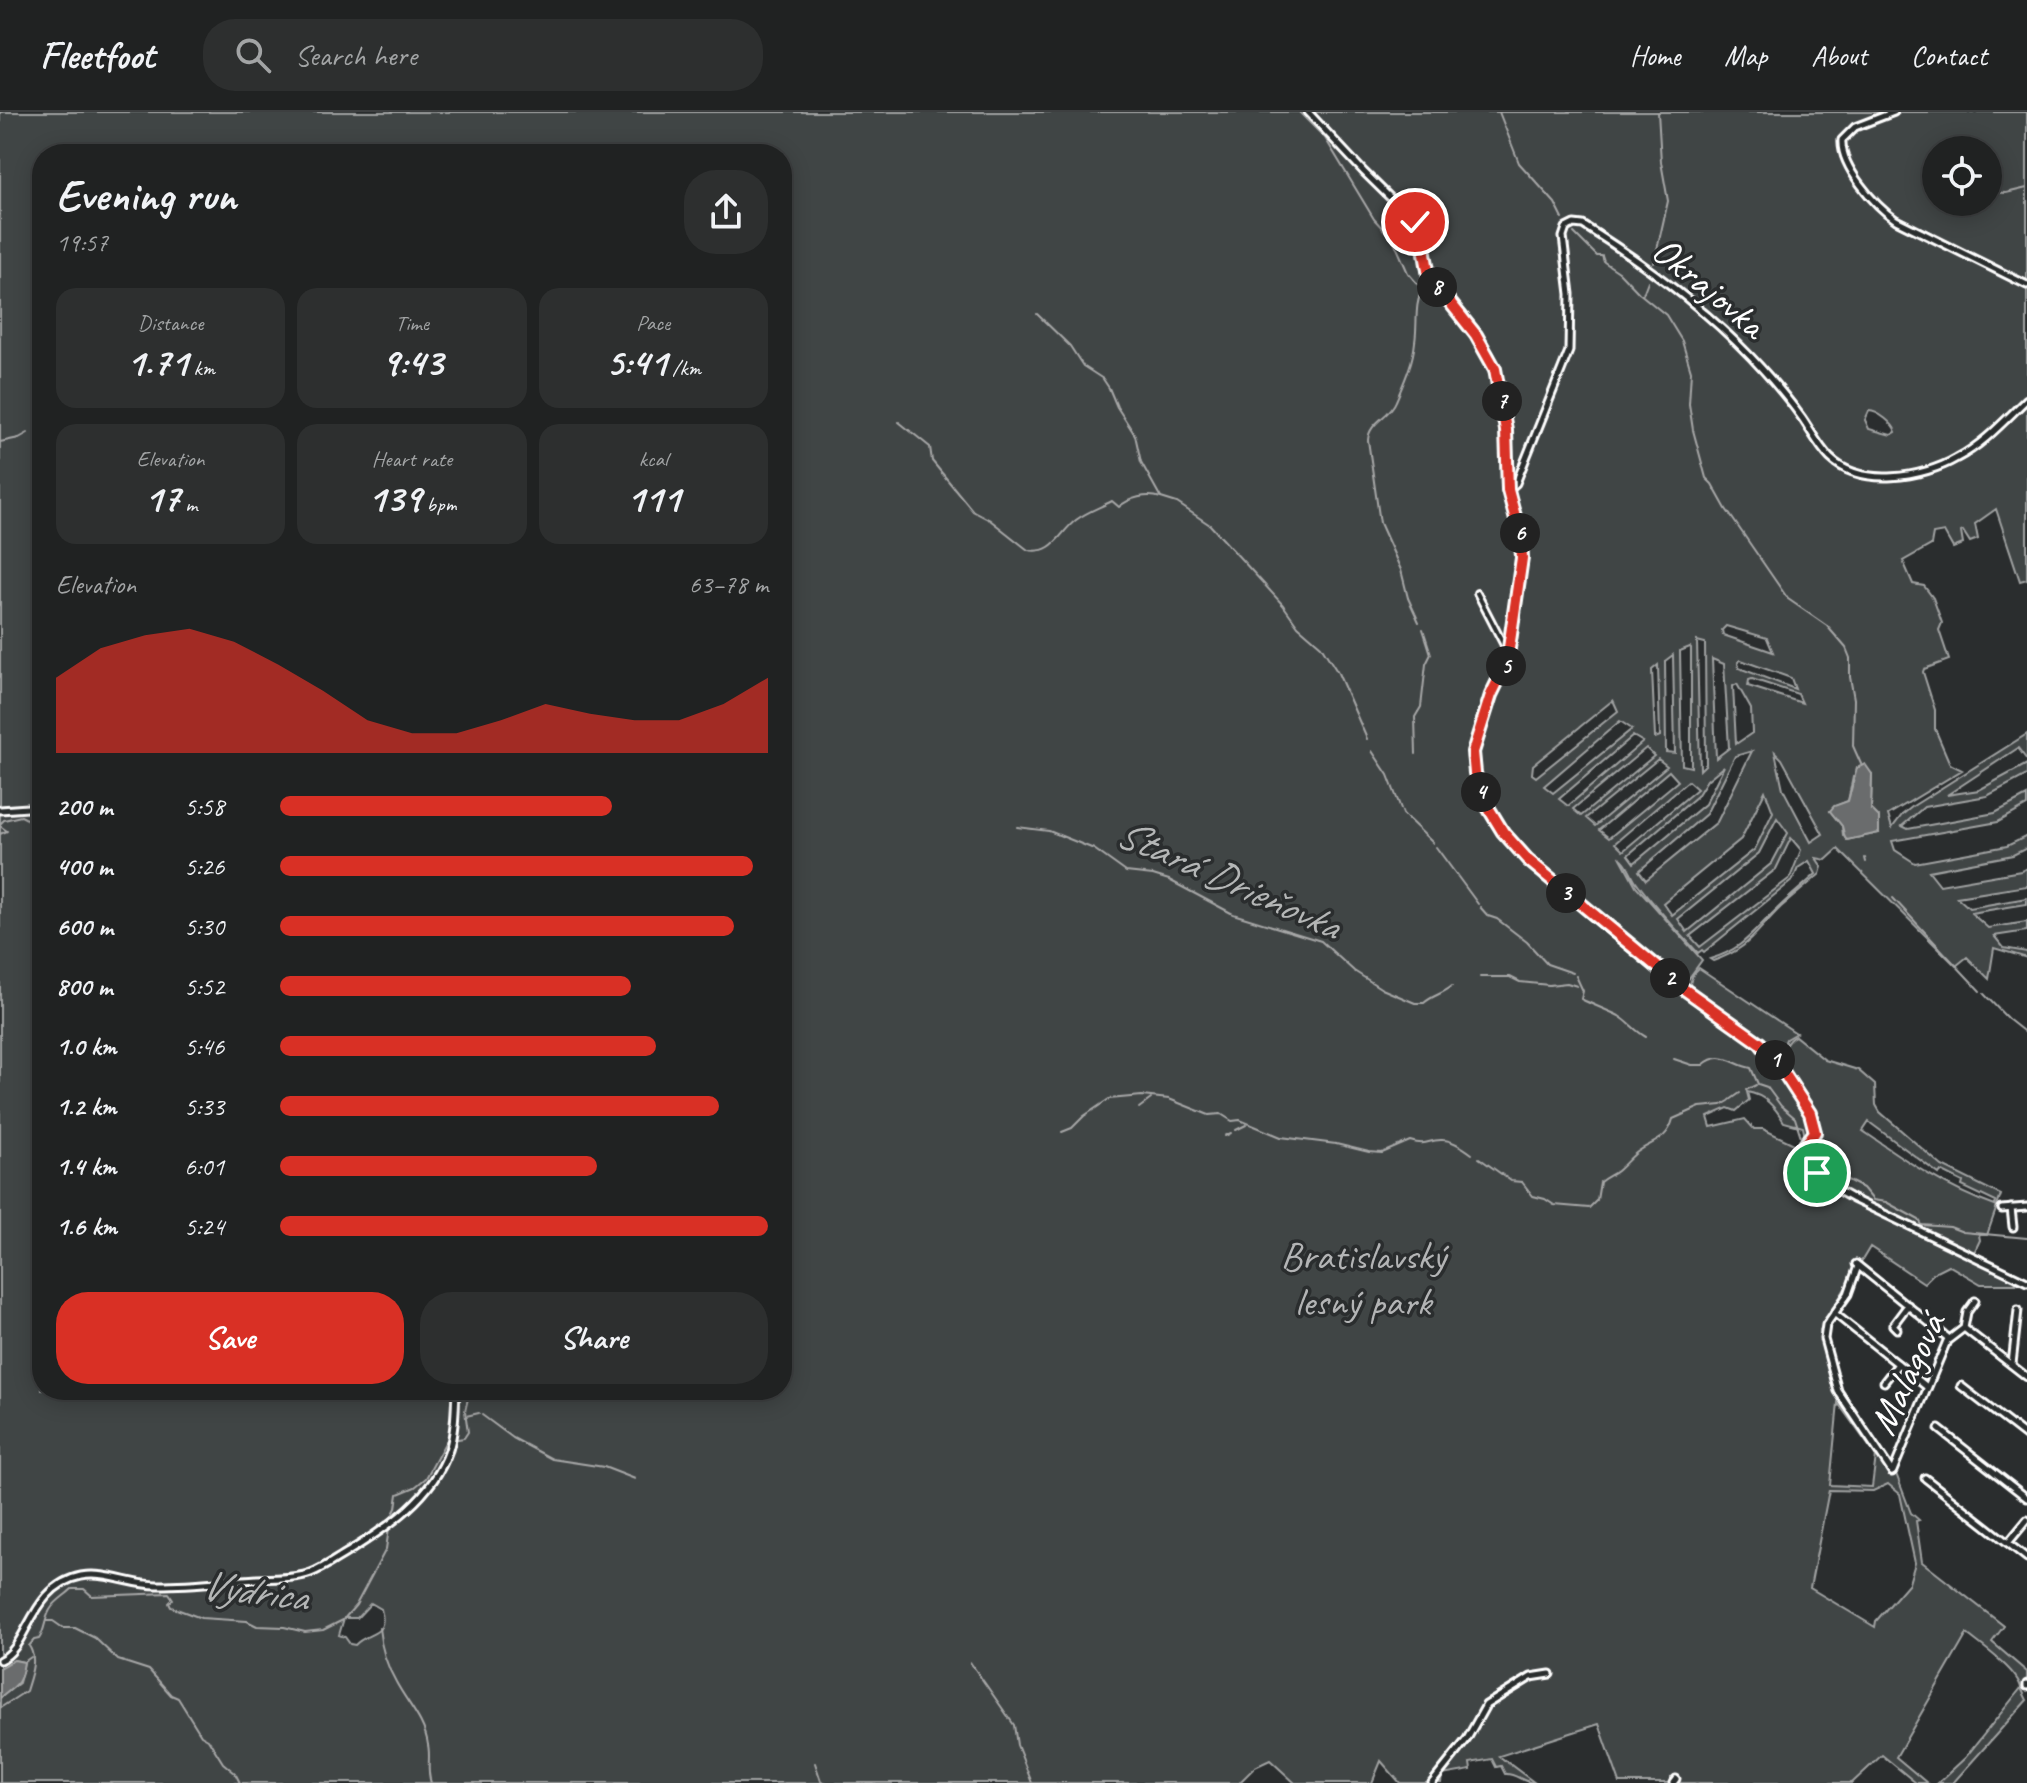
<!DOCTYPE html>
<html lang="en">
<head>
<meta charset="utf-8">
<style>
	body { margin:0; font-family:Caveat,sans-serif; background:#2d2f2f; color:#f1f3f6; height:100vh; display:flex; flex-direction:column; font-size:30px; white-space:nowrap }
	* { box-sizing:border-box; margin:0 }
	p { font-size:26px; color:#a2a4a5 }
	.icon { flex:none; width:44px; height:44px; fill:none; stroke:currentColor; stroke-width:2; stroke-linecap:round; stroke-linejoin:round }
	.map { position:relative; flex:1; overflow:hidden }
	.sheet { position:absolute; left:32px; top:32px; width:760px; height:1256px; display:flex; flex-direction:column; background:#202222; border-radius:32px; box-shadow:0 4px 20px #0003,0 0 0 2px #3d3f40 }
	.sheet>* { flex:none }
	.controls { position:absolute; left:1922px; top:24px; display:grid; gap:16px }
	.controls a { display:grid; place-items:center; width:80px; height:80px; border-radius:50%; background:#202222; box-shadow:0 4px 20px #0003,0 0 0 2px #3d3f40; font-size:40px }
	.pin { position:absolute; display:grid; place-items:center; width:68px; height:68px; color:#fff; margin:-34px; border:4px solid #fff; border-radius:50%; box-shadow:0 2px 8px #0007 }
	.km { position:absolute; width:40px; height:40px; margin:-20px; border-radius:50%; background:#222; color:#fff; font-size:22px; line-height:40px; text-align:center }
	.round { display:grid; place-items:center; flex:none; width:84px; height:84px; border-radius:32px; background:#2d2f2f }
	.headline { display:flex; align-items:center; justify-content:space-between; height:136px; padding:0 24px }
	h1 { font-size:44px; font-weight:800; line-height:60px }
	.stats { display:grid; grid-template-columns:repeat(3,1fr); gap:12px; height:136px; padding:8px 24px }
	.stats div { display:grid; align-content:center; border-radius:20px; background:#2d2f2f; text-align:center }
	.stats b { font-size:40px; font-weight:800 }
	.stats small { font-size:22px; font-weight:400 }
	.stats p { font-size:22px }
	.chart { height:224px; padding:16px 24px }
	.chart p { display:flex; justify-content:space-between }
	.chart svg { width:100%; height:144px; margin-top:8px; fill:#d93025; opacity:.7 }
	.primary-button { display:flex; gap:16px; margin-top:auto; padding:16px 24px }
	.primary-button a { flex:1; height:92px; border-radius:32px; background:#d93025; color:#fff; font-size:32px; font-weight:800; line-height:92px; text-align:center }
	.primary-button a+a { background:#2d2f2f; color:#f1f3f6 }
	ul { padding:0 24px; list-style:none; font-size:26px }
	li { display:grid; grid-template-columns:128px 96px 1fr; align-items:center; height:60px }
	li i { height:20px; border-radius:10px; background:#d93025 }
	header { display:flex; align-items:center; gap:48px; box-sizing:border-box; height:112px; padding:0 40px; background:#202222; border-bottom:2px solid #3d3f40 }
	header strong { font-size:38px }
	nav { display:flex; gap:44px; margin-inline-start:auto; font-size:28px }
	.search { width:560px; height:72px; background:#2d2f2f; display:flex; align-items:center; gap:20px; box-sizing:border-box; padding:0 28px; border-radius:32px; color:#a2a4a5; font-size:30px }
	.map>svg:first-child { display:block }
</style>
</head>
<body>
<header>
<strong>Fleetfoot</strong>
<div class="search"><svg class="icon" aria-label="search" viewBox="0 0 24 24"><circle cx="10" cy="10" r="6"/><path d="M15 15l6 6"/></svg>Search here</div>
<nav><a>Home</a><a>Map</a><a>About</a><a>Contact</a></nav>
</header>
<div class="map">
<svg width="2027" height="1671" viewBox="0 0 2027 1671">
	<rect width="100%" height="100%" fill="#2a2d2e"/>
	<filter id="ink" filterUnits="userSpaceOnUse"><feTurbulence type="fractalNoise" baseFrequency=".0125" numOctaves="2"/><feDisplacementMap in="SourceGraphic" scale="16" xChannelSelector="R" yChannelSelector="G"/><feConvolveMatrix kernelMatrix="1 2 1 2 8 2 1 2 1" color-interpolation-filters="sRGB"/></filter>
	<g filter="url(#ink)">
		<g fill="#414445" stroke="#a0a2a2" stroke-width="2" fill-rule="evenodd">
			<path d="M0,0H2027V467L2020,469L1996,397L1975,412L1978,427L1970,430L1963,419L1961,420L1963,432L1953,436L1944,420L1933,422L1931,433L1903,449L1913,472L1924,474L1933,486L1942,511L1939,518L1949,548L1924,557L1923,560L1935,598V617L1950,652L1962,658L1888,703L1892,716L1902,703L1913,694L2027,622V648L2018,636L1947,683L1979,678L2027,652V663L1987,684L1924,695L1902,714L1908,717L1995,701L2027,684V694L1998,710L1892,729L1895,738L1915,751L2007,734L2027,724V736L2013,743L1929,759L1940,773L2021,759L2027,756V774L1957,785L1969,796L2027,786V792L1971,801L1988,816L2027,810V819L1994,824L2004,836L2027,840V846L1994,836L1989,867L1967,845L1956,854L1838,737L1826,748L1816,746L1822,755L1820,762C1807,773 1794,784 1781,795C1754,821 1751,836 1713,849L1710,847C1744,837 1753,819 1777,797C1789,785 1803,774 1816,762L1809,749L1798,756L1793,768L1704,840L1702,838L1698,841C1677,818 1656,796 1638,772C1631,764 1629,751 1621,746L1636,774L1702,848L1684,873L1577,787C1611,822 1649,854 1688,884C1733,918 1765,932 1795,983C1805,999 1811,1009 1811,1028L1817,1018L1816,1008L1780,951C1782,941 1785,928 1795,924L1825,948L1858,958L1875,973L1876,993L1880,1000L1942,1054L2001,1083L1987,1123H1979L1980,1128L1973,1143L1977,1149L2015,1168L2016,1172H1981L1948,1153L1936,1159L1924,1171L1870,1135L1820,1218L1833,1276L1892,1363L1895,1359L1911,1401L1919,1408L1916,1409L1922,1450L2004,1514L1992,1530L2027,1560V1570L2021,1576L2027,1588L1953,1671H1938L1965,1646L2021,1576C2018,1559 1981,1533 1967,1522L1896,1645L1927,1671H1916L1882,1643L1852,1671H1620L1599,1612L1499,1644L1535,1671C1523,1671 1516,1661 1505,1662L1501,1654L1496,1655L1492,1647L1470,1651L1471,1658L1442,1663L1441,1671H1400L1381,1649L1372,1671H1295L1270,1648L1255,1655L1239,1671H0V1586L19,1571L24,1550L14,1548L0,1556ZM1936,38H1988V90H1936ZM42,42H782V1278H42ZM1869,299C1878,299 1894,312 1896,320L1891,323L1869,317L1865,308ZM1726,514L1767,526L1773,540L1723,523L1722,518ZM1697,529L1705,531L1706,652L1700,658ZM1690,535L1691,536V655L1682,653L1680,539ZM1673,543L1675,641L1666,640L1665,549ZM1712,547L1724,552L1729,636L1716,646ZM1741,548L1791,566L1795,577L1739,556L1738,550ZM1658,553L1660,624L1655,626L1652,558ZM1752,567L1798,582L1802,591L1748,574L1749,568ZM1737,572L1751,597L1752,621L1736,632L1733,574ZM1613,588L1618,599L1536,665L1532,662L1533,653ZM1620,609L1632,617L1553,681L1544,674ZM1633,624L1643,630L1568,694L1559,687ZM1646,636L1654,644L1581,704L1573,697ZM1752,639L1717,710L1646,768L1639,759L1706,702L1735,644ZM1775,640L1782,647L1823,722L1811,730L1783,677ZM1658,647L1667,654L1595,714L1586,706ZM1724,654L1705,692L1634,751L1628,743L1697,684L1707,668ZM1669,659L1678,669L1609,726L1599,718ZM1872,662L1871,697L1879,721L1847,728L1843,723L1842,714L1830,699L1835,694L1848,689L1853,665ZM1688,669L1697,677L1623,739L1615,731ZM1765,679L1773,700L1755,737L1672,803L1663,791L1741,727ZM1777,706L1788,721L1772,751L1687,820L1678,807L1759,741ZM1791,726L1801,738L1790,766L1700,835L1690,824L1776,757ZM1747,980C1765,983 1775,995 1784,1010L1803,1015L1805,1025L1796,1033L1763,1017H1754L1745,1007L1711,1015L1708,1005L1728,996L1736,999L1749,988ZM1869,1010L1939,1062L1941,1059L1963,1070L1962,1074L1996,1090L1995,1094C1946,1077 1905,1048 1863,1019ZM1838,1291L1876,1344L1872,1375L1830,1373ZM1888,1372L1900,1382L1915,1451L1909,1471L1876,1509L1875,1515L1810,1476L1829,1378L1873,1379ZM323,1452L326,1456L304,1466L171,1475V1470L303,1460ZM371,1491L381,1497C389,1525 368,1519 355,1533L350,1532L345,1525L339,1523L344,1506H357Z"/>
			<path d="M1699,856L1796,921L1786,927L1778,947L1756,925L1688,878L1693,862Z"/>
		</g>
		<g fill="#6a6c6d" stroke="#a6a7a7" stroke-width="2">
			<path d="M1865,652L1872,662L1871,697L1879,705V721L1847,728L1845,726L1842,714L1830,699L1834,694L1848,689L1857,656Z"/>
			<path d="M14,1548L24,1550C21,1572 17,1573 0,1586V1556Z"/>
		</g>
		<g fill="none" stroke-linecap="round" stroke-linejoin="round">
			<g stroke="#a6a7a7" stroke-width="2">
				<path d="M1299,0L1325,26L1374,107L1394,129L1408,161L1422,177C1414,195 1418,210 1415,230C1413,251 1404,270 1396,289C1390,305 1369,310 1368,328L1380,411L1401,458L1408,486L1419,510"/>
				<path d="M1499,0L1519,51L1555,91L1563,107"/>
				<path d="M1988,80L2006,81L2027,76"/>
				<path d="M1574,121L1597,144H1602L1604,150L1619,160L1639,181L1666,203L1682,229L1691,259L1689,292L1693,318L1706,366L1712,372L1726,397L1788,487L1827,514L1846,536L1850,546V565L1854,587L1853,634L1861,652"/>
				<path d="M1654,151L1668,89L1661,50L1658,0"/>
				<path d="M1643,182L1648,169"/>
				<path d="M1037,202L1070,234L1083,254L1103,267L1109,276L1117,295L1135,323L1141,350L1161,386L1177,391L1210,413L1283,493L1298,514L1321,534L1338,561L1367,627"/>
				<path d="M899,310L930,335L932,349L973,399L990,408L1028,438C1054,443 1059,421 1076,408C1086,400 1101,395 1112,389L1119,395C1129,386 1147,381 1161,386"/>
				<path d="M0,330L19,326L28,321"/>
				<path d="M1372,639L1388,663L1403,702L1433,731"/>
				<path d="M1416,642L1415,605L1421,595L1426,552L1431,542L1423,517"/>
				<path d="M0,712L4,708L21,704L42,715"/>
				<path d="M0,714L7,719L0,722"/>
				<path d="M1017,715L1049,719L1094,737L1126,760L1153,763L1169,768L1233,802L1321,829L1354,859L1382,877L1415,891H1424C1433,883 1443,882 1452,874"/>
				<path d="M1436,735L1478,792"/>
				<path d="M1865,746L1866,750"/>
				<path d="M1893,786L1980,879"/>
				<path d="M1480,795L1488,804L1497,807L1527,830L1547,852L1573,861"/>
				<path d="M1576,864L1583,879L1581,887C1593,893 1607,898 1619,904C1629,910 1635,919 1646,925"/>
				<path d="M1480,865H1510L1520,870L1549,873L1567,871L1577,874"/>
				<path d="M1984,882L2008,907L2027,922"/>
				<path d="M1674,947L1692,953H1703C1721,937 1733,953 1751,956L1758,972L1767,975L1781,994L1795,1006L1802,1028L1828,1058L1863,1076L1873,1088L1886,1090L1919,1108L1922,1113L1950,1115L1963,1120L2027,1126"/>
				<path d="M1746,978L1756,973"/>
				<path d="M1730,988L1740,981"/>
				<path d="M1139,996L1151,987"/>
				<path d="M1236,1018L1246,1013"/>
				<path d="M1062,1020L1072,1016L1084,1004L1109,987L1142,984L1169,987L1209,1003L1221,1002L1232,1009L1240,1008L1281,1025L1336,1032L1369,1040L1382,1041L1410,1029C1429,1035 1427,1027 1443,1028C1453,1028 1464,1036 1472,1042"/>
				<path d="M1225,1024L1231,1021"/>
				<path d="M1479,1046L1511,1069L1522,1070L1533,1084L1545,1087L1554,1093L1589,1096L1597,1088L1600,1070C1606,1065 1612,1063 1617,1059C1623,1054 1629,1047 1636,1041C1651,1029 1667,1030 1673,1007L1700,995L1722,993L1729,989"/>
				<path d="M482,1303L513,1326L552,1347L604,1355L635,1367"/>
				<path d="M466,1304L479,1301"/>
				<path d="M389,1410L396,1396L398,1382L415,1375L426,1366L446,1329L464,1326L468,1320L465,1299L470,1278"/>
				<path d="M46,1509H53L63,1516H75L95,1526L118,1548L149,1558L171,1583L178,1586L201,1623L208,1627L223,1651L235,1661L240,1671"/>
				<path d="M379,1516C381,1536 386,1553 396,1570C407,1591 425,1609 428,1633C431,1646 426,1657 431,1671"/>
				<path d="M24,1550L31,1545"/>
				<path d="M970,1550L1014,1613L1017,1633L1032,1671"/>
				<path d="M0,1596L26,1579C30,1565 38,1547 29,1534L34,1528L39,1527C46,1517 44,1505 52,1495C57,1488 66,1483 72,1477H84L92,1484L169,1481L173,1487L169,1491L171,1495L201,1506L247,1509L257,1514L284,1515L305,1520L323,1518L343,1508L356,1493L386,1437L389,1416"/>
				<path d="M815,1651L821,1669L827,1671"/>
			</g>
			<defs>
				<g id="pedestrian">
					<path d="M1477,481L1508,541"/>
					<path d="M1505,556L1522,439L1519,419L1510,385"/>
				</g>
				<g id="minor">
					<path d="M1308,0L1364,60L1415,110L1422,124L1429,164L1465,208L1489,243L1497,264L1506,318L1510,385"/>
					<path d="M1894,0L1855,15L1842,28C1840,54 1875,94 1896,108L2027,173"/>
					<path d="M1508,378L1516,371L1569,239L1570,182L1563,125L1566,116L1574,112L1583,113C1644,151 1701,193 1751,245C1769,264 1787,285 1802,306C1811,319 1819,335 1830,346C1861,376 1923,366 1957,346C1984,332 2005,308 2027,287"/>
					<path d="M1505,556L1490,586L1472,645L1480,678L1495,710L1528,748L1613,821L1703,892L1760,931L1784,961L1810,1001L1815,1020L1804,1034L1803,1044L1828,1073L1853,1087L2027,1170"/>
					<path d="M0,698L42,695"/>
					<path d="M2011,1096L2013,1115"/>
					<path d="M2002,1097L2027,1095"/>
					<path d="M1856,1152L1948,1226"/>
					<path d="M1858,1154L1848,1182L1826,1213L1824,1227L1838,1279L1892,1360"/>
					<path d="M1834,1201L1927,1275"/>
					<path d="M1964,1216L2027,1265"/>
					<path d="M1897,1217L1893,1213L1908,1193"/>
					<path d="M2012,1252L2018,1198"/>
					<path d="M1884,1270L1898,1252"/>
					<path d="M1961,1274L2027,1325"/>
					<path d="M1939,1317L2027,1386"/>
					<path d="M1893,1359L1947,1229L1964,1216L1967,1200L1975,1189"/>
					<path d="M1925,1366L2027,1446"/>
					<path d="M2008,1431L2027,1408"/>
					<path d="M0,1548C28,1537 30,1474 81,1464C106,1459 134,1474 159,1473C192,1473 224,1469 257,1467C274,1466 295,1467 311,1461C324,1456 336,1447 348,1440C388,1415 433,1385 449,1338C455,1319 455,1298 456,1278"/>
					<path d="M2027,1572V1574"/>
					<path d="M1432,1671L1467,1627L1486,1593L1531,1565L1550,1562"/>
					<path d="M1673,1671L1676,1667"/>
				</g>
			</defs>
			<use href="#pedestrian" stroke="#fff" stroke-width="10"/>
			<use href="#minor" stroke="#fff" stroke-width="11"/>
			<use href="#pedestrian" stroke="#2a2d2e" stroke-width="4"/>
			<use href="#minor" stroke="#2a2d2e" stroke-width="5"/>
		</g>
	</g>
	<g fill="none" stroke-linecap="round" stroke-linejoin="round" filter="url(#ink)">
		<defs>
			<path id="route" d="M1415,110L1422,124L1429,164L1476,223L1495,257L1506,318L1508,378L1521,427L1522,446L1507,550L1491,583L1473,640L1475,661L1483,687L1503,720L1528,748L1684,877L1760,931L1784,961L1810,1001L1815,1020L1804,1034L1803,1044L1817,1061"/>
		</defs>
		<use href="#route" stroke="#fff" stroke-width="16"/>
		<use href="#route" stroke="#d93025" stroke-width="10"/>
	</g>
	<g text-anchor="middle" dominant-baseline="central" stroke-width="7" stroke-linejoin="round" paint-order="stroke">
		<g font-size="40" fill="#fff" stroke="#2a2d2e">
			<text transform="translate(1709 175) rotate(40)">Okrajovka</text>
			<text transform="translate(1907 1262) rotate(-65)">Malagová</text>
		</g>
		<g font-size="40" fill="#b3b4b5" stroke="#2a2d2e">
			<text x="1363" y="1144">Bratislavský<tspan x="1363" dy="46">lesný park</tspan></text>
		</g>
		<g font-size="42" font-style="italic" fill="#b4b6b6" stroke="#2a2d2e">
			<text transform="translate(1228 767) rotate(24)">Stará Drieňovka</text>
			<text transform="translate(254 1479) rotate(7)">Vydrica</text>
		</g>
	</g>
</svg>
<div class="controls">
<a><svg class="icon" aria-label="locate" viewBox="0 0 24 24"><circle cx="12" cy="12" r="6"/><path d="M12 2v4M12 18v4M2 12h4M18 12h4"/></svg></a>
</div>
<div class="pin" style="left:1817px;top:1061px;background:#1e9e55"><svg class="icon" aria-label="arrive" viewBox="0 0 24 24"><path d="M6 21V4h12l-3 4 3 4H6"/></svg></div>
<div class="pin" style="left:1415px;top:110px;background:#d93025"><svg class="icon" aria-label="check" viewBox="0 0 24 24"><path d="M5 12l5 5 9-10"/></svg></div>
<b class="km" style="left:1775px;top:948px">1</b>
<b class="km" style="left:1670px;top:866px">2</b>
<b class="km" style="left:1566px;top:781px">3</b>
<b class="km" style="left:1481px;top:680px">4</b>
<b class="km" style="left:1506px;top:554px">5</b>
<b class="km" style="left:1520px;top:421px">6</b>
<b class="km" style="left:1502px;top:289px">7</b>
<b class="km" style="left:1437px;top:175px">8</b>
<section class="sheet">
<div class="headline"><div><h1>Evening run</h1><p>19:57</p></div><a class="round"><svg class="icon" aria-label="share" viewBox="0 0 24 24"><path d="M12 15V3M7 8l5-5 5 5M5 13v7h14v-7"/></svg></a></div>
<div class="stats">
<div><p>Distance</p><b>1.71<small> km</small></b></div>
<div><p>Time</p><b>9:43</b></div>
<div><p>Pace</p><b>5:41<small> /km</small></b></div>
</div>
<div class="stats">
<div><p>Elevation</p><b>17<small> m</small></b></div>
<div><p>Heart rate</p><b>139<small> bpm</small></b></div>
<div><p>kcal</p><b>111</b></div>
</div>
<div class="chart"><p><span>Elevation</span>63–78 m</p>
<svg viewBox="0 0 160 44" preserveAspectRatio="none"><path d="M0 44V21L10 12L20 8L30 6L40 10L50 17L60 25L70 34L80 38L90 38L100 34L110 29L120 32L130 34L140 34L150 29L160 21V44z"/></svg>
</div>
<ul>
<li><b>200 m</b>5:58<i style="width:68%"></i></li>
<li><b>400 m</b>5:26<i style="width:97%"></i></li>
<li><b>600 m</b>5:30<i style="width:93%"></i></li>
<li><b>800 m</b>5:52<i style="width:72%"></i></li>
<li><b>1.0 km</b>5:46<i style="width:77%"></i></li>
<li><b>1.2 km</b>5:33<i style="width:90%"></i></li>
<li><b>1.4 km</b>6:01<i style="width:65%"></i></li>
<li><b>1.6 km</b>5:24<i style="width:100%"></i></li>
</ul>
<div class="primary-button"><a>Save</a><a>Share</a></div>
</section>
</div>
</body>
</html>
